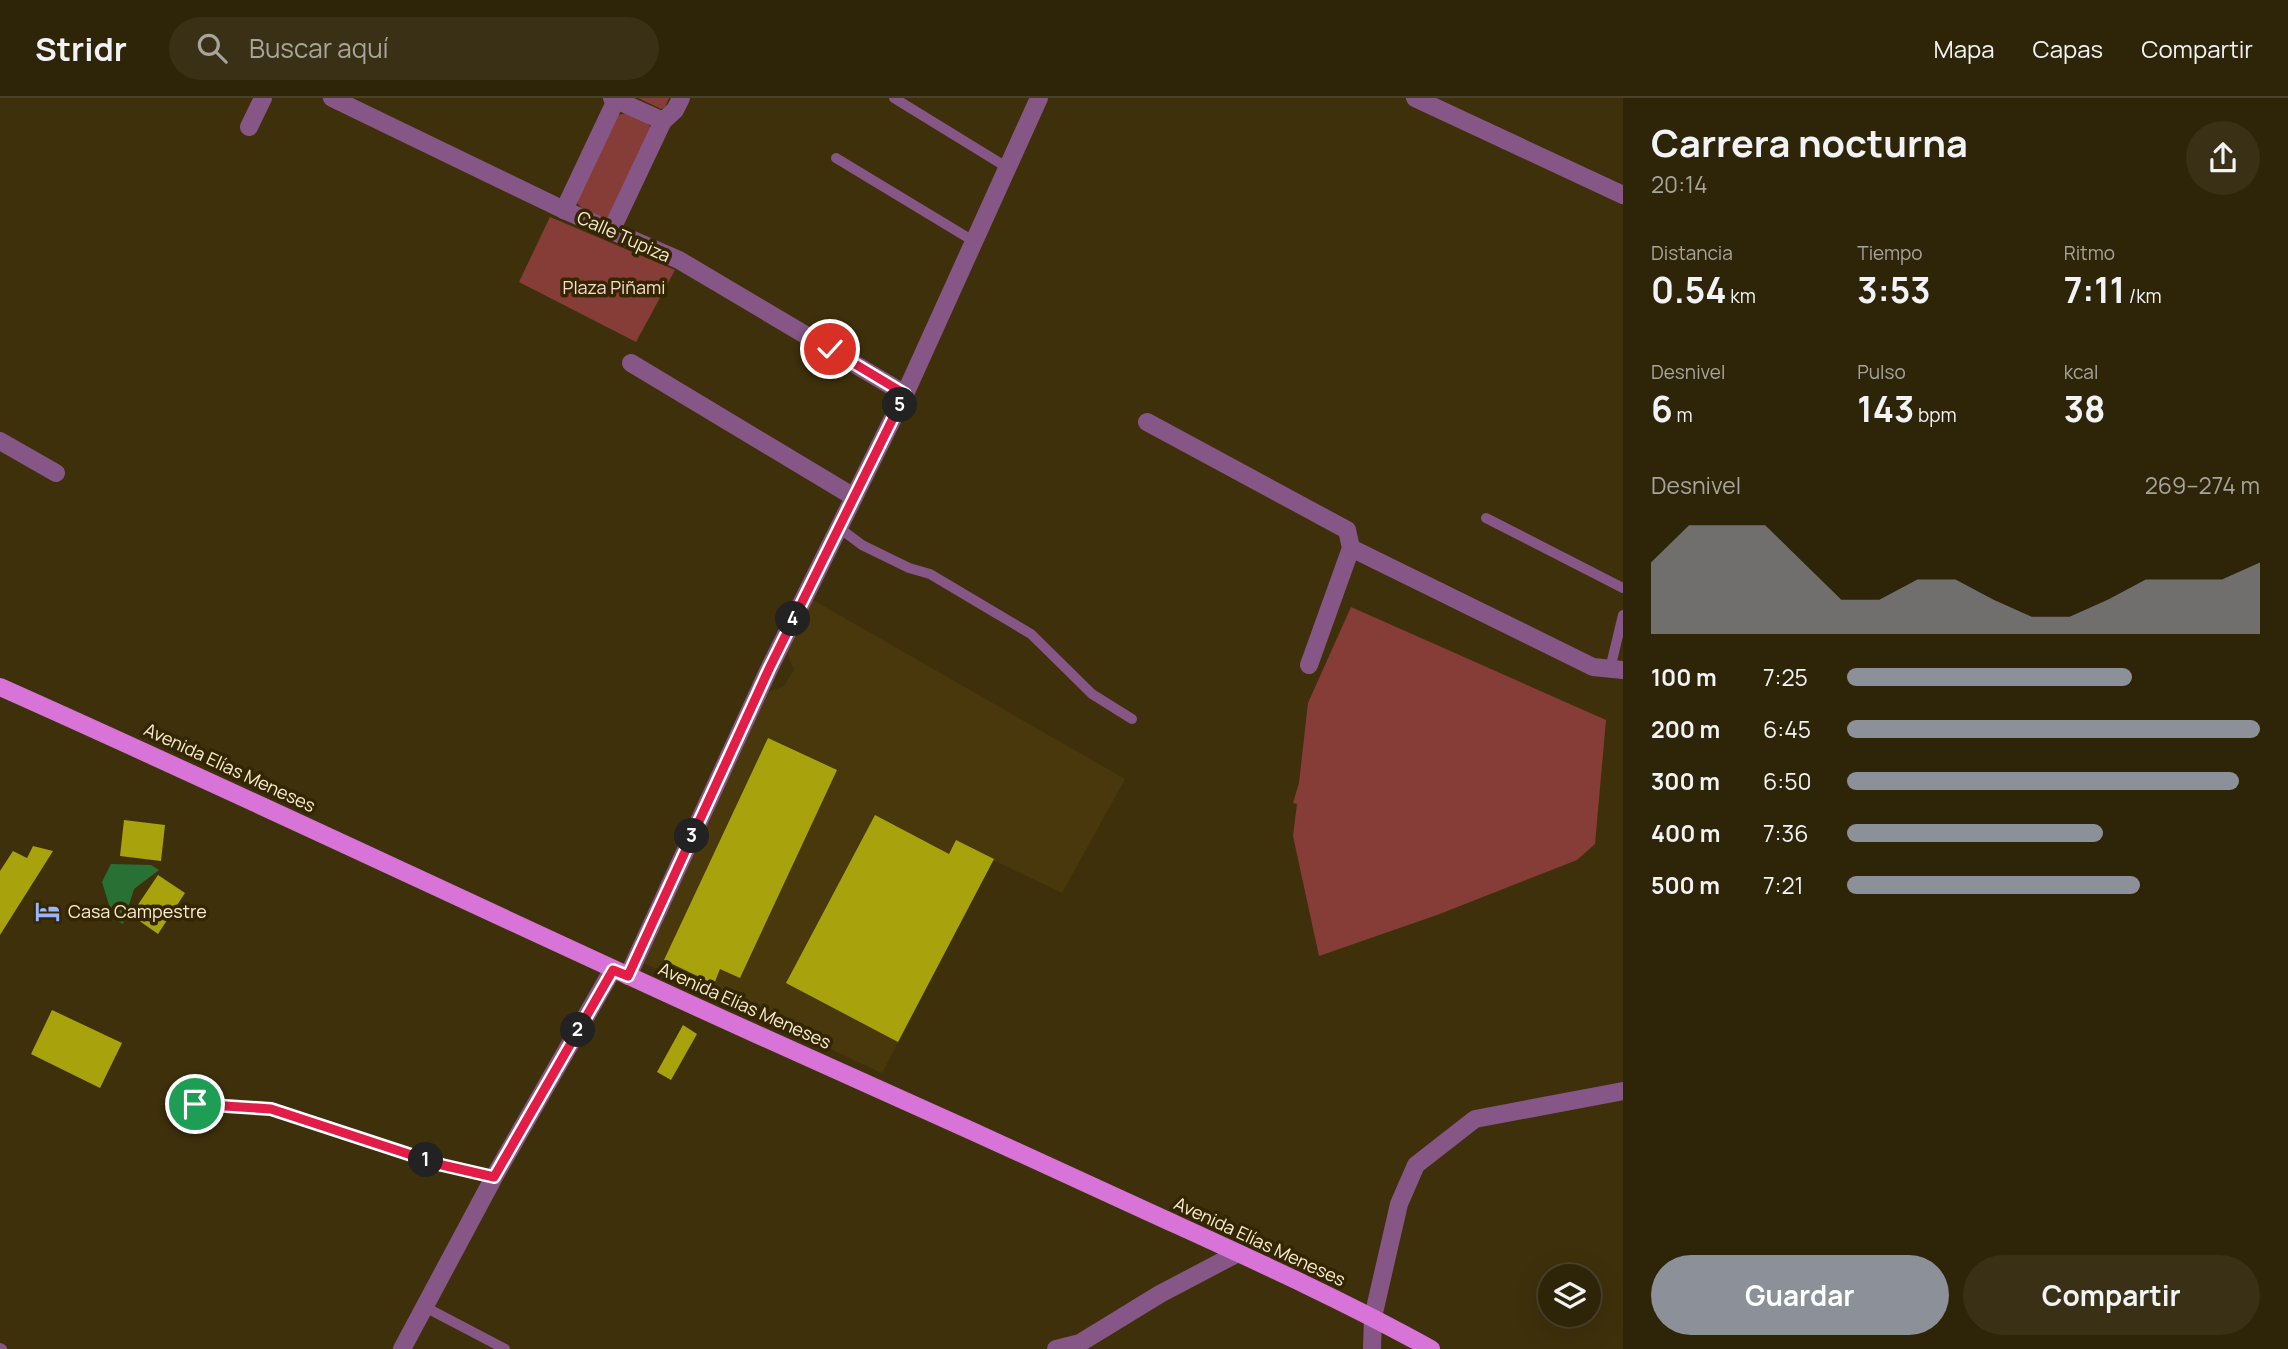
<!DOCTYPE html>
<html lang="es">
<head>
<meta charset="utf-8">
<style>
	body { margin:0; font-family:Manrope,sans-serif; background:#3a3016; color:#f1f3f6; height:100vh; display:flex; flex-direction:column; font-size:26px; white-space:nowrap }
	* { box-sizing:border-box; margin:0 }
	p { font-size:23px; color:#a7a49c }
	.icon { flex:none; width:38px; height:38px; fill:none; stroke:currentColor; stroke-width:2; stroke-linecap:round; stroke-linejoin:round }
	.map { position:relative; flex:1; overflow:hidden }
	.panel { display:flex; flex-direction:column; background:#2e2408; width:665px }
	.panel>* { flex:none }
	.fabs { position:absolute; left:1538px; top:1166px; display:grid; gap:14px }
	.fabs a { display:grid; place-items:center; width:63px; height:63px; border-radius:50%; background:#2e2408; box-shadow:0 7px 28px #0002,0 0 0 2px #494129; font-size:35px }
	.pin { position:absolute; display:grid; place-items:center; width:60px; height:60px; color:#fff; margin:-30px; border:4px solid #fff; border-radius:50%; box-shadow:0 2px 7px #0007 }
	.km { position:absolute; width:35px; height:35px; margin:-18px; border-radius:50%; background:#222; color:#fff; font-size:19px; line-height:35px; text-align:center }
	.round { display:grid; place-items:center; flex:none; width:74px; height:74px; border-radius:37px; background:#3a3016 }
	.overview { display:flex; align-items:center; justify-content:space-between; height:119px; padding:0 28px }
	h1 { font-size:38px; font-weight:700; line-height:52px }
	.stats { display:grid; grid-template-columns:repeat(3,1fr); gap:10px; height:119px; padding:7px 28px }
	.stats div { display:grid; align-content:center }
	.stats b { font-size:35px; font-weight:700 }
	.stats small { font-size:19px; font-weight:400 }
	.stats p { font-size:19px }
	.chart { height:196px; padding:14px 28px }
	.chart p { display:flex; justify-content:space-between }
	.chart svg { width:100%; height:126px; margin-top:7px; fill:#8c9099; opacity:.7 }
	.cta { display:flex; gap:14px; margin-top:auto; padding:14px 28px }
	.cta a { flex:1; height:80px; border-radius:42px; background:#8c9099; color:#fff; font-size:28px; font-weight:700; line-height:80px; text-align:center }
	.cta a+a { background:#3a3016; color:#f1f3f6 }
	ul { padding:0 28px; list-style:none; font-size:23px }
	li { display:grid; grid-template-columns:112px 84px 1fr; align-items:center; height:52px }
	li i { height:18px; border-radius:9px; background:#8c9099 }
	header { display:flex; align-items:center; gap:42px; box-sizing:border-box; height:98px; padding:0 35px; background:#2e2408; border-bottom:2px solid #494129 }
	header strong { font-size:33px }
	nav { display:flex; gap:38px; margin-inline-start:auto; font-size:24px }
	.search { width:490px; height:63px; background:#3a3016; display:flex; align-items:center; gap:18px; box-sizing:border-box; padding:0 24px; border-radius:38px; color:#a7a49c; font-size:26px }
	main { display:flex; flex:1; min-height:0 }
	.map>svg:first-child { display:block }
</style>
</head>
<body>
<header>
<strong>Stridr</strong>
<div class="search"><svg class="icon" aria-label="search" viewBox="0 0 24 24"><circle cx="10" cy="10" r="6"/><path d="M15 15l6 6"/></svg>Buscar aquí</div>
<nav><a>Mapa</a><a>Capas</a><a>Compartir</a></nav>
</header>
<main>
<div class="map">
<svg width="1623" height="1251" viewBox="0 0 1623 1251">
	<rect width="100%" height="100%" fill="#3e300b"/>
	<path fill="#49380b" d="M813,502L1125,681L1062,795L993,762L882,975L644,865L766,594L783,589L794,572L787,555Z"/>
	<g fill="#873d37">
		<path d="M638,0H669L665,9L661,11Z"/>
		<path d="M626,15L647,25L651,29L608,120C598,120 579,112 576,102L615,18Z"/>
		<path d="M550,119L675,172L636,244L519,184Z"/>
		<path d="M1351,509L1606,622L1595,746L1577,762L1437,817L1319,858L1293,738L1297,706L1293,705L1299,685L1308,605Z"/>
	</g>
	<path fill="#287135" d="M111,766L151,767L159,772L134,791L123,826L113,820L102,784Z"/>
	<g fill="#a8a20d">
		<path d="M768,640L837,672L740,880L720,871L714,886L664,862Z"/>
		<path d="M875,717L949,756L956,742L994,761L898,944L786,885Z"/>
		<path d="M124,722L165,727L161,763L120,758Z"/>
		<path d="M33,748L53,753L0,837V773L13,753L27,760Z"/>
		<path d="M158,777L185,795L158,836L131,817Z"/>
		<path d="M52,912L122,945L100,990L31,956Z"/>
		<path d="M683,927L697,936L671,982L657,974Z"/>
	</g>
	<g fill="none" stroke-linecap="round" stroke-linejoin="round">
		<g stroke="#865686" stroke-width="10">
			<path d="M894,0L1008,70"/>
			<path d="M836,60L975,144"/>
			<path d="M1486,420L1623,490"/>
			<path d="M838,429L862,447L909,470L930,476L1031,536L1092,596L1132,621"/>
			<path d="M1610,571L1623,517"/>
			<path d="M195,1006L271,1011L442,1067L494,1079"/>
			<path d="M425,1209L505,1251"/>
			<path d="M0,1250L2,1251"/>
		</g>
		<g stroke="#865686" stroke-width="18">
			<path d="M332,0L564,112L679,162L905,296"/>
			<path d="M612,0L663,23"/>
			<path d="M1415,0L1623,97"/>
			<path d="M249,29L263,0"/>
			<path d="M564,112L616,2"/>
			<path d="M611,133L663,23L675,12L681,0"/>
			<path d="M631,265L854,399"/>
			<path d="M1147,324L1347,432L1351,450L1309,567"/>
			<path d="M0,343L56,375"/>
			<path d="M1351,450L1593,569L1623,572"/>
			<path d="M628,878L769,571L905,296L1039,0"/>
			<path d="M402,1251L494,1079L613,871"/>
			<path d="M1056,1251L1080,1245L1160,1196L1238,1155"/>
			<path d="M1372,1251L1373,1219L1399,1106L1416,1067L1475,1021L1623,993"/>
		</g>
		<path stroke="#d874d8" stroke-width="18" d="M0,589C254,702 504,822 756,936C889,995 1021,1055 1153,1116C1247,1159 1341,1201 1431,1251"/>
	</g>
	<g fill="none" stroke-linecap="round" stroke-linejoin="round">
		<defs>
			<path id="route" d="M195,1006L271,1011L442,1067L494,1079L613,872L628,878L769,571L905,296L830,251"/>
		</defs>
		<use href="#route" stroke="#fff" stroke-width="14"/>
		<use href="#route" stroke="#e11d48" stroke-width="9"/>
	</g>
	<defs>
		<symbol id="hotel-bare" viewBox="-9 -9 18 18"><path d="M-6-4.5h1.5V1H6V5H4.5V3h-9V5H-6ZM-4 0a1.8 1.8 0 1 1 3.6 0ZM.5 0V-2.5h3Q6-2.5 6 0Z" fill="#98b5fd" stroke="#342601" stroke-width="2.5" paint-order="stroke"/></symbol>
	</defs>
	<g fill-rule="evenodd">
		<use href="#hotel-bare" x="30" y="796" width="35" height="35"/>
	</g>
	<g text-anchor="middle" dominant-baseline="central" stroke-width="7" stroke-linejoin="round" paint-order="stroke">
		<g font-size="18" fill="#f8edd4" stroke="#342601">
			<text transform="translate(624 138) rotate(24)">Calle Tupiza</text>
			<text transform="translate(230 669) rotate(25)">Avenida Elías Meneses</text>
			<text transform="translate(745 907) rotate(24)">Avenida Elías Meneses</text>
			<text transform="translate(1260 1143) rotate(25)">Avenida Elías Meneses</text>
		</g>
		<g font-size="18" fill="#fadad6" stroke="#342601">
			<text x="614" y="189">Plaza Piñami</text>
		</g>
		<g font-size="18" fill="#f8edd4" stroke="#342601" text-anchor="start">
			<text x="68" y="813">Casa Campestre</text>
		</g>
	</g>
</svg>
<div class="fabs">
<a><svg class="icon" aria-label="layers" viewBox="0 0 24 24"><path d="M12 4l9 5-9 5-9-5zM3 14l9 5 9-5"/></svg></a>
</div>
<div class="pin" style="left:195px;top:1006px;background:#1e9e55"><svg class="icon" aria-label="arrive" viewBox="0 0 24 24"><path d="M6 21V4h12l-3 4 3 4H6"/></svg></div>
<div class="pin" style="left:830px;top:251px;background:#d93025"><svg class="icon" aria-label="check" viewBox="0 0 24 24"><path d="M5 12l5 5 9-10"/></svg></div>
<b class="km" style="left:426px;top:1062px">1</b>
<b class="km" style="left:578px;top:932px">2</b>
<b class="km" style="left:692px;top:738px">3</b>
<b class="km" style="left:793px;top:521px">4</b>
<b class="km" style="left:900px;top:307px">5</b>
</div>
<section class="panel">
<div class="overview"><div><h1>Carrera nocturna</h1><p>20:14</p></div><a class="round"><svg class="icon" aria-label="share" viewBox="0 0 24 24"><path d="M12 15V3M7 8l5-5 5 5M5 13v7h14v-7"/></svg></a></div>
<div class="stats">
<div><p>Distancia</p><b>0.54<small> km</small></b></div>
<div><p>Tiempo</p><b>3:53</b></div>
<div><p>Ritmo</p><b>7:11<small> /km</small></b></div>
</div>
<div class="stats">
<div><p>Desnivel</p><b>6<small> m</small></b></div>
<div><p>Pulso</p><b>143<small> bpm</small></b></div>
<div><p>kcal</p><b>38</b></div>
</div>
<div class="chart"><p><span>Desnivel</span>269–274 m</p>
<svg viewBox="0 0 160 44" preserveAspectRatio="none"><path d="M0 44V19L10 6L20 6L30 6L40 19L50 32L60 32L70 25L80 25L90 32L100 38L110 38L120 32L130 25L140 25L150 25L160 19V44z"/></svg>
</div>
<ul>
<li><b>100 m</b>7:25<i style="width:69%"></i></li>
<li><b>200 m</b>6:45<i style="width:100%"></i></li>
<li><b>300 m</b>6:50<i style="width:95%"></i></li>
<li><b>400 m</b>7:36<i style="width:62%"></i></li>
<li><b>500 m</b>7:21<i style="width:71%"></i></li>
</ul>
<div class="cta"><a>Guardar</a><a>Compartir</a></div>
</section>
</main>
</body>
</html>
